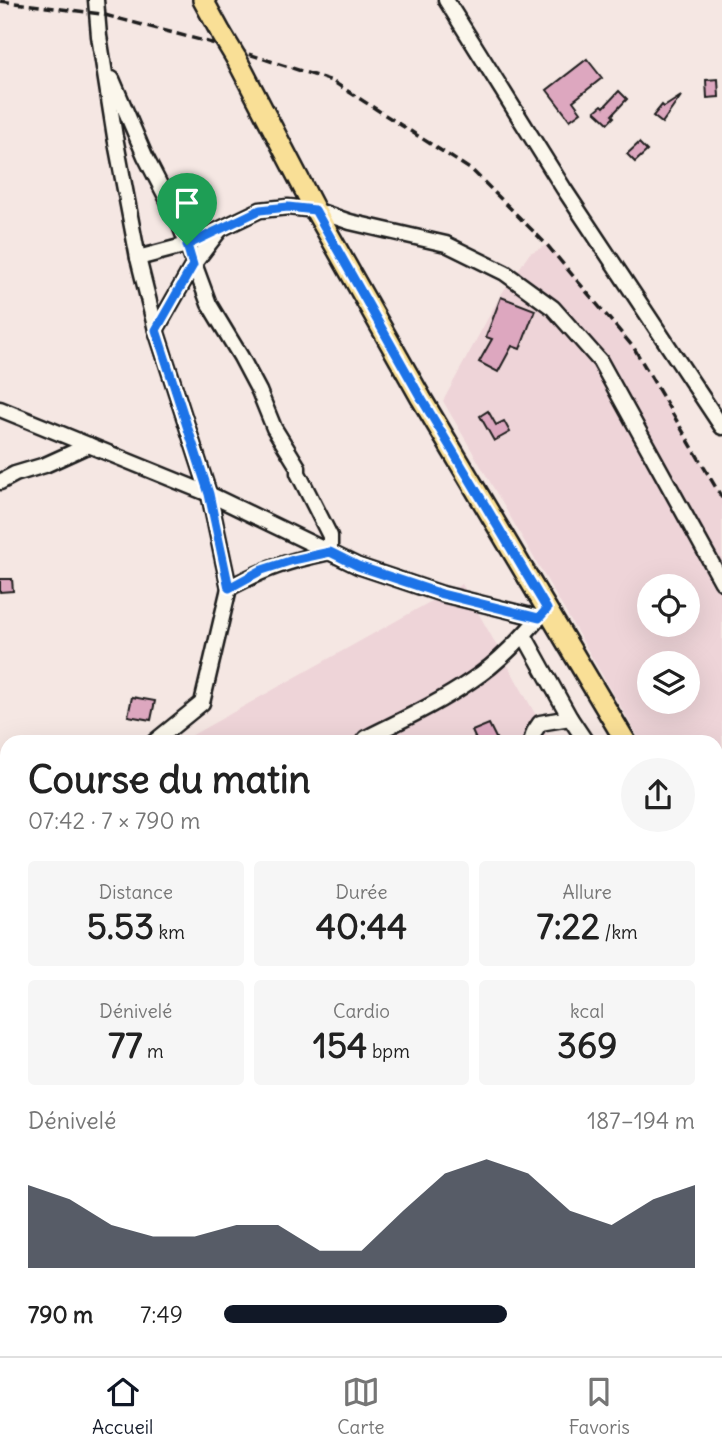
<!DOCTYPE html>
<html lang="fr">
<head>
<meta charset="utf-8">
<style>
	body { margin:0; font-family:Delius,sans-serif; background:#f6f6f6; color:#222; height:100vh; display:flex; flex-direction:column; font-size:26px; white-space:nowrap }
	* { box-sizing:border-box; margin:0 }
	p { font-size:23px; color:#767676 }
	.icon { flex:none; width:38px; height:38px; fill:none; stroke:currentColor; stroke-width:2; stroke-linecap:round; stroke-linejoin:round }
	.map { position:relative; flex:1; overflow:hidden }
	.sheet { position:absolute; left:0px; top:735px; width:723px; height:621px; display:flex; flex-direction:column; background:#fff; border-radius:21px 21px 0 0; box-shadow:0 7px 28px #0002 }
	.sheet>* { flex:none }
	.fabs { position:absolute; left:637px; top:574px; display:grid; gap:14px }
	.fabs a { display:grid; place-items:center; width:63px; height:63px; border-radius:50%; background:#fff; box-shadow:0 7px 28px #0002; font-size:35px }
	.pin { position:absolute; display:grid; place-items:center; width:60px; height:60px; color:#fff; margin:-72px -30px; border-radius:50% 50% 50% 0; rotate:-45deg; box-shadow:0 0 7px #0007 }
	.pin .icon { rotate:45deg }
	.round { display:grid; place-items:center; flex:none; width:74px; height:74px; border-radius:37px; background:#f6f6f6 }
	.head { display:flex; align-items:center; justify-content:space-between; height:119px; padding:0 28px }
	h1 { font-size:38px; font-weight:800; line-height:52px }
	.figures { display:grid; grid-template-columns:repeat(3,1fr); gap:10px; height:119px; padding:7px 28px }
	.figures div { display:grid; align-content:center; border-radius:7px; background:#f6f6f6; text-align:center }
	.figures b { font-size:35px; font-weight:800 }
	.figures small { font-size:19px; font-weight:400 }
	.figures p { font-size:19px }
	.chart { height:196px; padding:14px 28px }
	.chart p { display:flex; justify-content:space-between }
	.chart svg { width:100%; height:126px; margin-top:7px; fill:#111827; opacity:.7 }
	ul { padding:0 28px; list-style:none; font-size:23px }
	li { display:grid; grid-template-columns:112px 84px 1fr; align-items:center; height:52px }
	li i { height:18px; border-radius:9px; background:#111827 }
	.tab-bar { display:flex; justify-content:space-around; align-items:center; height:98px; border-top:2px solid #e0e0e0; background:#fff; font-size:19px; color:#767676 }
	.tab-bar a { display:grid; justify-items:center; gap:4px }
	.tab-bar .selected { color:#111827 }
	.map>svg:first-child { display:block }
</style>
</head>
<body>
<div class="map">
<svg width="722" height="1356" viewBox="0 0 722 1356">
	<rect width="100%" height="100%" fill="#f5e7e3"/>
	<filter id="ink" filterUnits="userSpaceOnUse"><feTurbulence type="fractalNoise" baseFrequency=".0143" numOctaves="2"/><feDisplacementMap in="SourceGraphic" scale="14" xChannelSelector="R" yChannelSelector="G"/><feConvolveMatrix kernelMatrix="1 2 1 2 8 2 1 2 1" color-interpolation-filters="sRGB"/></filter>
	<g filter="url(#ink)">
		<g fill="#eed4d8" fill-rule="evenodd">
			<path d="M547,245L634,348L722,498V878L716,867V742H641L443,401L500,296L530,253ZM649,586H688V625H649ZM649,663H688V702H649Z"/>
			<path d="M462,584L551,742H180Z"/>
			<path d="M722,949V1356H128L131,1349H716V952Z"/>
		</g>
		<g fill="#dda7bf" stroke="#1c1c1c" stroke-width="2">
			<path d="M587,59L602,78L573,101L581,112L570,120L547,90Z"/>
			<path d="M718,79L719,97L707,98L706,80Z"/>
			<path d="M619,91L627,99L612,115L614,117L608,123L595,111L602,105L604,107Z"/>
			<path d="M681,96L662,123L653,116L662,105L664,107Z"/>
			<path d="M639,143L647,151L635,162L627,154Z"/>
			<path d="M501,297L535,310L520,349L512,346L498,372L479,362L492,339L486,337Z"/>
			<path d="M488,411L496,425L504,421L510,432L494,441L480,416Z"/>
			<path d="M0,579H12L13,591L0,592Z"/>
			<path d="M132,697L155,701L151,720L128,716Z"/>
			<path d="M489,724L498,742H477L472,731Z"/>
		</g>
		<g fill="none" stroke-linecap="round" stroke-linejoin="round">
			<defs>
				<g id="minor">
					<path d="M96,0L99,36L115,137L138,258L156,330L209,494L229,588L202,703L154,742"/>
					<path d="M446,0L564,189L722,427"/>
					<path d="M112,79L145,156L178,220L209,304L241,357L259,391L274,428L298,467V473L330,536V552C288,561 266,568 229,588"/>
					<path d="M138,258L187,245L260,210L288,207L315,210L350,222L446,244L505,273L553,308L600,361L722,582"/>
					<path d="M156,330L193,265L219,231"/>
					<path d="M0,409L209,494L358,566L442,594L539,618"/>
					<path d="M0,482L15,474L45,465L89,445"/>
					<path d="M524,635L570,718L586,742"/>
					<path d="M363,742L366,738C402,720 439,703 472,680C499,663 523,636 544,612"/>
					<path d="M531,742L534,732L540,723L570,718"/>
					<path d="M0,965L7,967"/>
					<path d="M716,1056L722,1054"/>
					<path d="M0,1108L7,1090"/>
					<path d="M0,1111L7,1131"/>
					<path d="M716,1238L722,1235"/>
					<path d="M111,1349L114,1356"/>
					<path d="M576,1349L578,1356"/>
					<path d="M370,1356L372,1349"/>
				</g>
				<g id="major">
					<path d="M203,0L221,33"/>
					<path d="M236,58L315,210L421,398L626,742"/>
					<path d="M716,893L722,903"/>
				</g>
			</defs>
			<use href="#minor" stroke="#1c1c1c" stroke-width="19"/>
			<use href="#major" stroke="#1c1c1c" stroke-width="24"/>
			<use href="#minor" stroke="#fbf7ec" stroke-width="14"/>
			<use href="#major" stroke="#f9df96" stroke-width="19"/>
			<path stroke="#1c1c1c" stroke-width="3.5" stroke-dasharray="10 5" stroke-linecap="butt" d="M0,1L101,14L227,47L332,81L473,171L547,245L634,348L722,498"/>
			<defs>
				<path id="major-bridge" d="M221,33L236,58"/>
			</defs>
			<use href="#major-bridge" stroke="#1c1c1c" stroke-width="24" stroke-linecap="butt"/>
			<use href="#major-bridge" stroke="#f9df96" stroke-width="19"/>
		</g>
	</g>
	<g fill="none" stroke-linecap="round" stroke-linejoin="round" filter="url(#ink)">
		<defs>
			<path id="route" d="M288,207L315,210L421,398L547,609L539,618L442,594L358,566L330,552L293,560L262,570L229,588L209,494L156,330L193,265L187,245L260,210Z"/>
		</defs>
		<use href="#route" stroke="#fff" stroke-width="14"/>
		<use href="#route" stroke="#1a73e8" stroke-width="9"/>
	</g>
</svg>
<div class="fabs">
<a><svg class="icon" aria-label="locate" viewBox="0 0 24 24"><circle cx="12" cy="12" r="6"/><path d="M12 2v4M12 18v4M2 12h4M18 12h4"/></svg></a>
<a><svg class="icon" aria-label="layers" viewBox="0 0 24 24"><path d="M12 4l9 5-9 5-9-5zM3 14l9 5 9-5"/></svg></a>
</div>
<div class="pin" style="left:187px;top:245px;background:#1e9e55"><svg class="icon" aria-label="arrive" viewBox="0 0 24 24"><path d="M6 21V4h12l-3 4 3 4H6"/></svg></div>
<section class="sheet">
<div class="head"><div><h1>Course du matin</h1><p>07:42 · 7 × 790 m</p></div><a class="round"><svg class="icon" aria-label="share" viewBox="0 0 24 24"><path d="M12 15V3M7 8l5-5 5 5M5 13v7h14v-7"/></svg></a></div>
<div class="figures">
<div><p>Distance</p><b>5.53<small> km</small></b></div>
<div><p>Durée</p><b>40:44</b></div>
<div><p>Allure</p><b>7:22<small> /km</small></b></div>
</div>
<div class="figures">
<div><p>Dénivelé</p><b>77<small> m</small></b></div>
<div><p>Cardio</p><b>154<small> bpm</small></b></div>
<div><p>kcal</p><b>369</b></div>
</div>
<div class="chart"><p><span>Dénivelé</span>187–194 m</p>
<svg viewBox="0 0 160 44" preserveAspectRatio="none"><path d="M0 44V15L10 20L20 29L30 33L40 33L50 29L60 29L70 38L80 38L90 24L100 11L110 6L120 11L130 24L140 29L150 20L160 15V44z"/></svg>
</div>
<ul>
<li><b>790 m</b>7:49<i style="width:60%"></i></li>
</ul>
</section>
</div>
<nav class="tab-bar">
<a class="selected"><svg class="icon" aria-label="home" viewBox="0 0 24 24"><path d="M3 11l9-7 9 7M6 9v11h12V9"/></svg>Accueil</a>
<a><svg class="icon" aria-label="map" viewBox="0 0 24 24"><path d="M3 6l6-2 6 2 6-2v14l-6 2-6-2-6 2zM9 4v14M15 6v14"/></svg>Carte</a>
<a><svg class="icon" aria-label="saved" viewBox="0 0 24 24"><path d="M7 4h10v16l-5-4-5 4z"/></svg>Favoris</a>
</nav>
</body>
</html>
